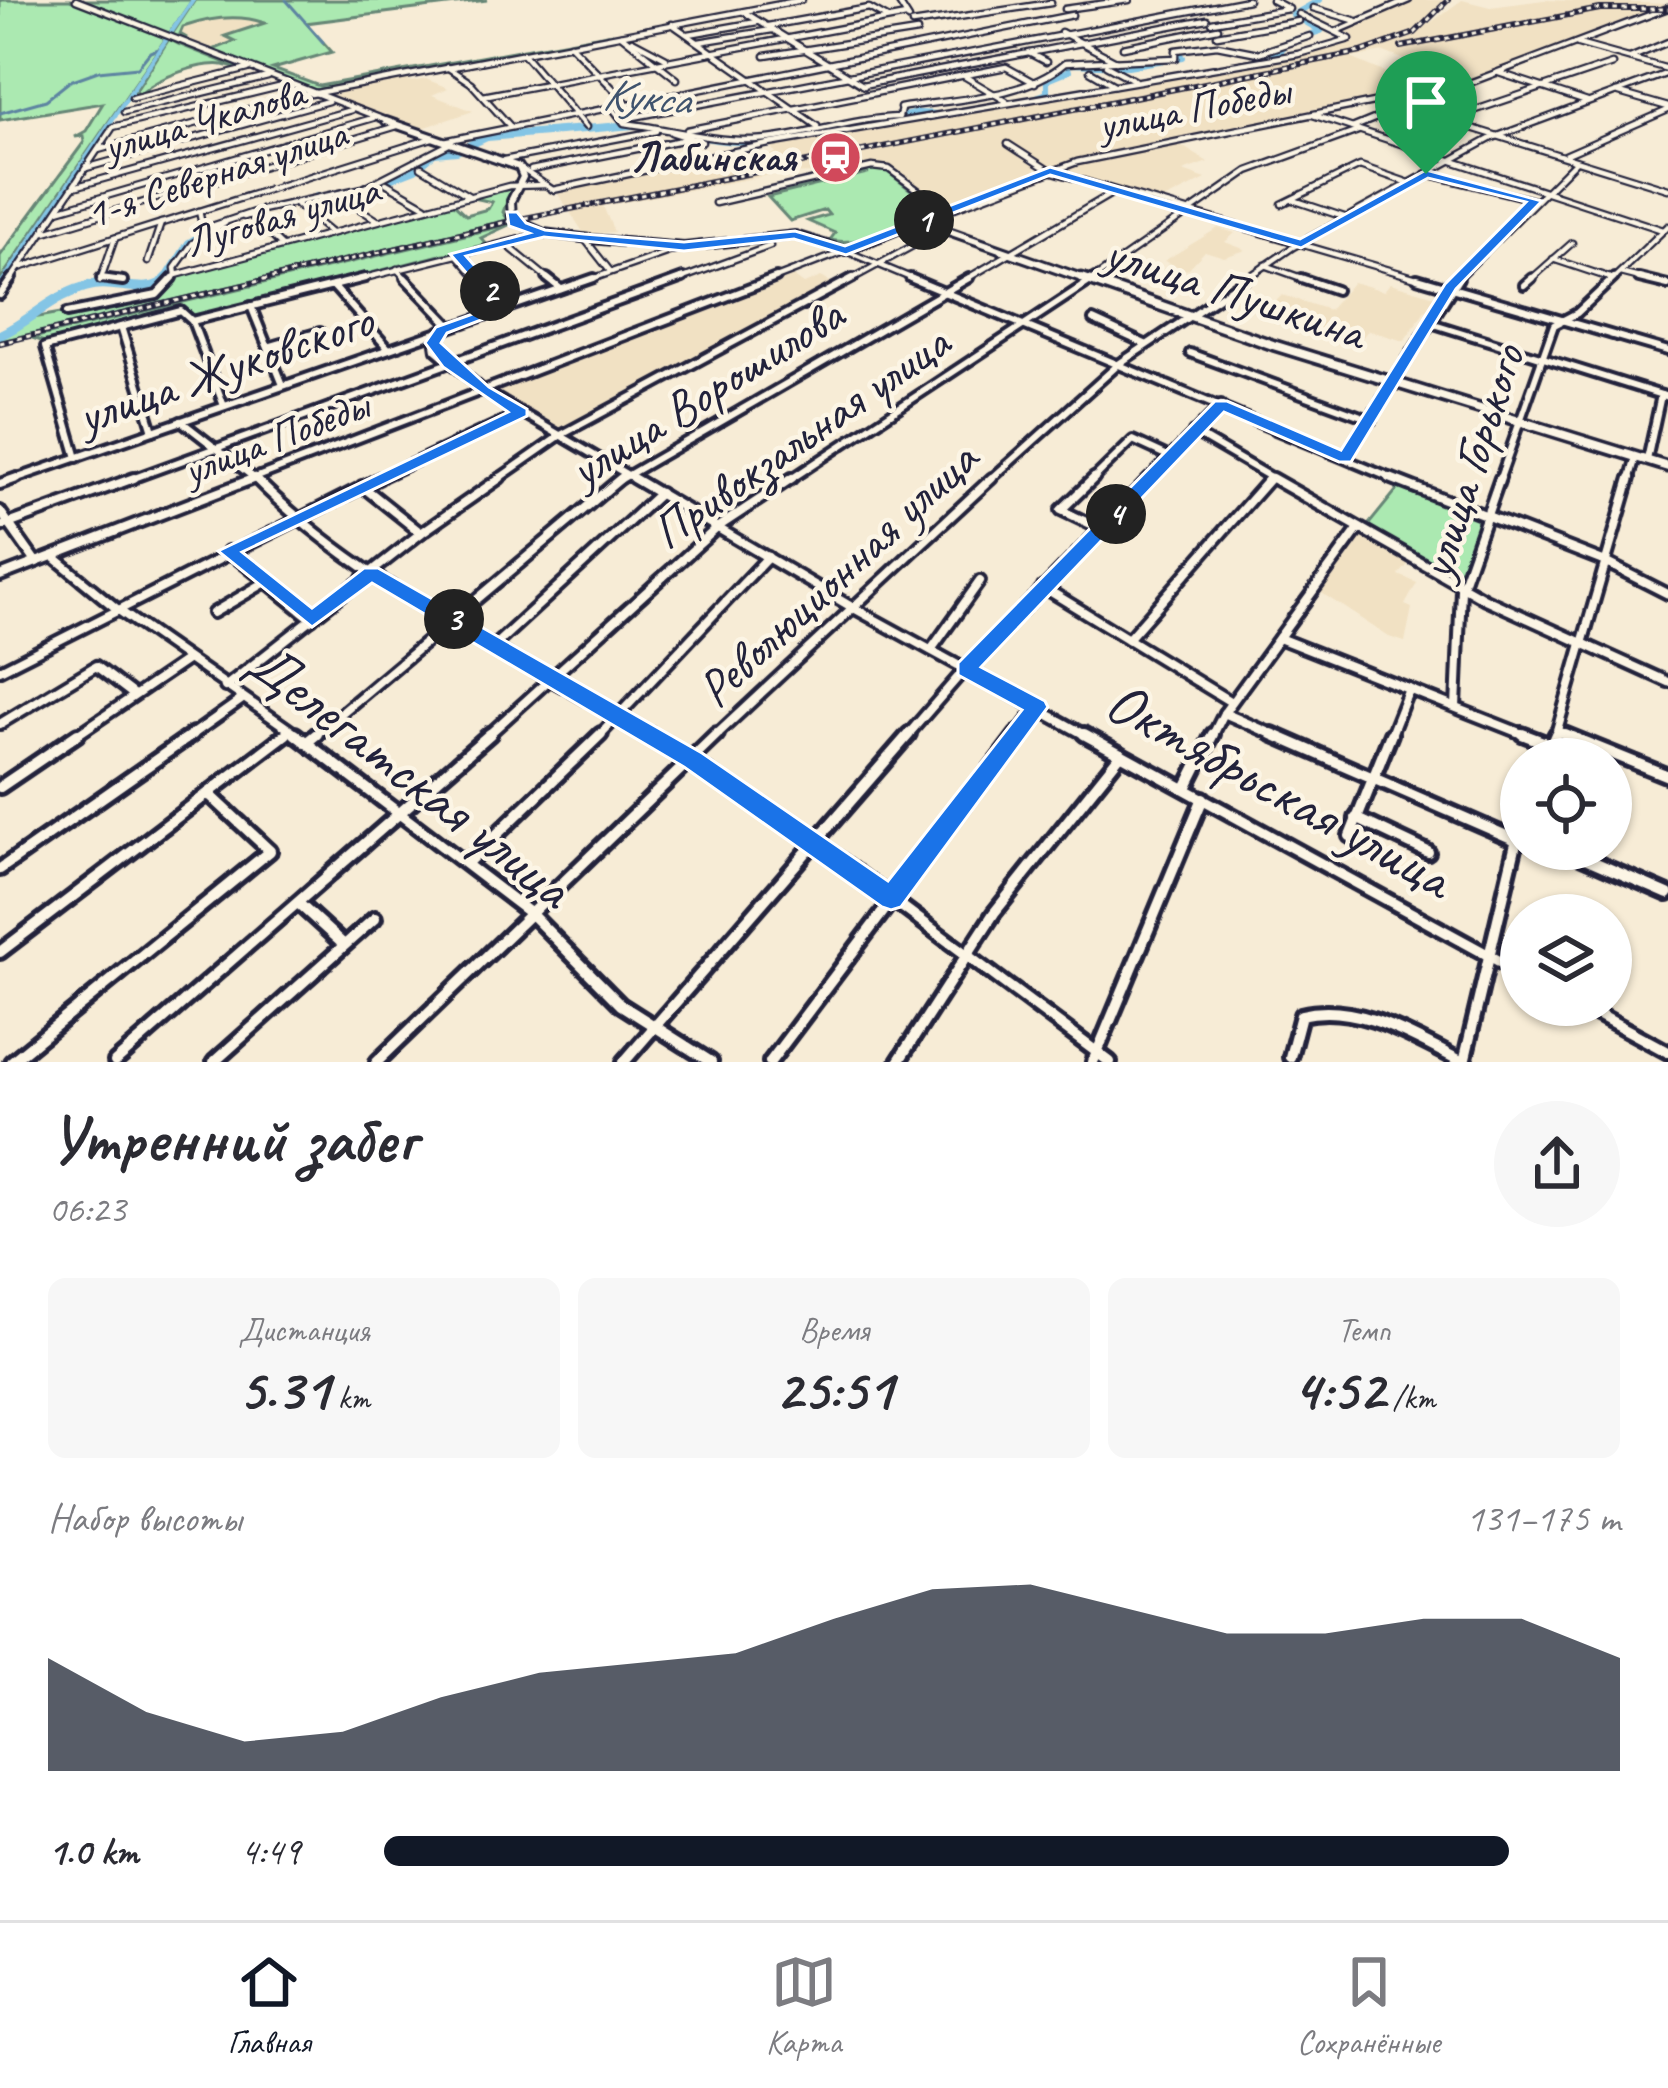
<!DOCTYPE html>
<html lang="ru">
<head>
<meta charset="utf-8">
<style>
	body { margin:0; font-family:Caveat,sans-serif; background:#f7f7f7; color:#2b2b33; height:100vh; display:flex; flex-direction:column; font-size:45px; white-space:nowrap }
	* { box-sizing:border-box; margin:0 }
	p { font-size:39px; color:#7c7c81 }
	.icon { flex:none; width:66px; height:66px; fill:none; stroke:currentColor; stroke-width:2; stroke-linecap:round; stroke-linejoin:round }
	.map { position:relative; height:1062px; overflow:hidden }
	.panel { display:flex; flex-direction:column; background:#fff; flex:1 }
	.panel>* { flex:none }
	.fabs { position:absolute; left:1500px; top:738px; display:grid; gap:24px }
	.fabs a { display:grid; place-items:center; width:132px; height:132px; border-radius:50%; background:#fff; box-shadow:0 3px 9px #0004; font-size:60px }
	.pin { position:absolute; display:grid; place-items:center; width:102px; height:102px; color:#fff; margin:-123px -51px; border-radius:50% 50% 50% 0; rotate:-45deg; box-shadow:0 0 12px #0007 }
	.pin .icon { rotate:45deg }
	.km { position:absolute; width:60px; height:60px; margin:-30px; border-radius:50%; background:#222; color:#fff; font-size:33px; line-height:60px; text-align:center }
	.round { display:grid; place-items:center; flex:none; width:126px; height:126px; border-radius:63px; background:#f7f7f7 }
	.headline { display:flex; align-items:center; justify-content:space-between; height:204px; padding:0 48px }
	h1 { font-size:66px; font-weight:800; line-height:90px }
	.stats { display:grid; grid-template-columns:repeat(3,1fr); gap:18px; height:204px; padding:12px 48px }
	.stats div { display:grid; align-content:center; border-radius:18px; background:#f7f7f7; text-align:center }
	.stats b { font-size:60px; font-weight:800 }
	.stats small { font-size:33px; font-weight:400 }
	.stats p { font-size:33px }
	.chart { height:336px; padding:24px 48px }
	.chart p { display:flex; justify-content:space-between }
	.chart svg { width:100%; height:216px; margin-top:12px; fill:#111827; opacity:.7 }
	ul { padding:0 48px; list-style:none; font-size:39px }
	li { display:grid; grid-template-columns:192px 144px 1fr; align-items:center; height:90px }
	li i { height:30px; border-radius:15px; background:#111827 }
	.dock { display:flex; justify-content:space-around; align-items:center; height:168px; border-top:3px solid #e1e1e2; background:#fff; font-size:33px; color:#7c7c81 }
	.dock a { display:grid; justify-items:center; gap:6px }
	.dock .on { color:#111827 }
	.map>svg:first-child { display:block }
</style>
</head>
<body>
<div class="map">
<svg width="1668" height="1062" viewBox="0 0 1668 1062">
	<rect width="100%" height="100%" fill="#f7ecd6"/>
	<filter id="ink" filterUnits="userSpaceOnUse"><feTurbulence type="fractalNoise" baseFrequency=".00833" numOctaves="2"/><feDisplacementMap in="SourceGraphic" scale="24" xChannelSelector="R" yChannelSelector="G"/><feConvolveMatrix kernelMatrix="1 2 1 2 8 2 1 2 1" color-interpolation-filters="sRGB"/></filter>
	<g filter="url(#ink)">
		<g fill="#f1e1c3">
			<path d="M1411,0H1445L1425,23L1401,39L1405,41L1462,0L1490,7L1544,0L1668,4L1521,64L1470,79L1444,83L1419,76L1412,73L1426,68L1384,52L1351,58L1417,86L1397,92L1403,96L1048,168L1004,143L1036,165L1034,172L946,203L930,189L921,192L890,168L863,164L820,173L775,174L603,206L614,232L585,235L558,194L564,189L742,151L751,159L776,154L769,144L1310,53L1355,40L1339,32Z"/>
			<path d="M244,16L268,24L227,35L237,40L221,48L213,51L180,34L183,27L197,22Z"/>
			<path d="M399,77L413,82L426,79L448,88L432,95L473,111L417,130L328,95L331,90Z"/>
			<path d="M1177,143L1208,162L1183,171L1206,179L1158,203L1054,171Z"/>
			<path d="M1218,228L1235,233L1225,242L1246,250L1224,257L1205,251L1187,270L1164,261Z"/>
			<path d="M790,274L804,284L821,277L836,285L562,432L492,390Z"/>
			<path d="M1353,282L1384,291L1390,283L1435,296L1404,341L1368,330L1359,342L1348,338L1342,345L1260,318L1282,295L1329,310Z"/>
			<path d="M1360,532L1411,561L1399,575L1417,583L1405,605L1412,608L1405,642L1389,637L1317,590Z"/>
		</g>
		<g fill="#abe9b1" stroke="#668676" stroke-width="3">
			<path d="M0,0H70L166,38L0,280V256L84,142L83,136L75,137L86,131L103,103L0,120Z"/>
			<path d="M83,0H192L168,35Z"/>
			<path d="M195,0H487L306,23L332,52L273,69L319,86L613,33L311,91L187,42L213,50L235,41L225,36L265,23C239,14 209,18 183,27L180,34L187,38L171,36Z"/>
			<path d="M169,39L178,44L241,69C235,69 229,66 223,65C201,62 159,77 144,91L146,94L131,98Z"/>
			<path d="M864,169H884L934,208C907,223 861,248 830,240L835,233L808,221L829,215L825,210L790,221L768,197L867,173Z"/>
			<path d="M512,189L503,212L508,220L0,342V337L33,318L156,296L178,276L452,202L466,215L488,209L492,202L469,197Z"/>
			<path d="M511,224L481,238L490,248L444,254L194,319L184,310L50,344L32,338Z"/>
			<path d="M1400,486L1481,517L1458,585L1365,529Z"/>
		</g>
		<g fill="none" stroke-linecap="round" stroke-linejoin="round">
			<g stroke="#5d84a1" stroke-width="3">
				<path d="M286,0L323,42"/>
				<path d="M0,113L46,100L70,81L98,71L138,67L150,52L163,47"/>
			</g>
			<path stroke="#84c5e5" stroke-width="4.5" d="M3,281L193,0"/>
			<path stroke="#84c5e5" stroke-width="6" d="M0,286L6,278"/>
			<g stroke="#84c5e5" stroke-width="6">
				<path d="M1252,52L1281,51L1284,43L1321,31L1293,15L1319,0"/>
				<path d="M1031,99L1047,93V80L1069,71L1067,64L1128,66L1183,57L1179,52L1190,48"/>
				<path d="M871,124L917,113L940,114"/>
			</g>
			<g stroke="#84c5e5" stroke-width="8">
				<path d="M684,132C748,152 820,136 884,121"/>
				<path d="M317,197L348,195L415,169L434,153L457,151L487,137L634,125"/>
				<path d="M165,281L189,243L222,222"/>
			</g>
			<path stroke="#84c5e5" stroke-width="10" d="M0,335C34,319 54,293 93,285C116,280 151,298 167,278"/>
			<defs>
				<g id="minor-far3">
					<path d="M897,0L909,19"/>
					<path d="M1272,0L1289,9"/>
					<path d="M1313,8L1357,21"/>
					<path d="M1065,9L1129,0"/>
					<path d="M744,12L864,86"/>
					<path d="M1212,22L1288,9"/>
					<path d="M672,24L817,126"/>
					<path d="M912,24L1051,3"/>
					<path d="M768,26L869,8L887,18"/>
					<path d="M1337,31L1409,0"/>
					<path d="M1061,32L1116,61"/>
					<path d="M689,34L757,22"/>
					<path d="M621,35L677,79"/>
					<path d="M1217,35L1299,21"/>
					<path d="M632,40L666,58"/>
					<path d="M699,42L772,30"/>
					<path d="M570,44L626,102"/>
					<path d="M1578,44L1668,69"/>
					<path d="M1123,47L1218,28"/>
					<path d="M523,53L586,127"/>
					<path d="M1029,53L1046,62"/>
					<path d="M765,56L917,32"/>
					<path d="M1630,58L1668,42"/>
					<path d="M1106,65L1134,80"/>
					<path d="M447,67L471,83L509,125"/>
					<path d="M1090,71L1114,85"/>
					<path d="M1499,73L1587,102"/>
					<path d="M964,76L1006,101"/>
					<path d="M862,85L1207,19"/>
					<path d="M1616,92L1668,107"/>
					<path d="M311,94L802,0"/>
					<path d="M483,96L906,16"/>
					<path d="M132,98L248,69"/>
					<path d="M1385,101L1668,189"/>
					<path d="M611,106L624,123C667,128 709,141 753,140C802,138 849,118 899,117L901,109"/>
					<path d="M900,108C952,99 1023,99 1065,63L1176,58V50L1217,45L1258,53L1310,36"/>
					<path d="M1476,110L1612,64"/>
					<path d="M124,112L268,77"/>
					<path d="M1313,115L1663,230"/>
					<path d="M623,119L1248,0"/>
					<path d="M1352,128L1403,107"/>
					<path d="M687,130L1006,67L1035,83"/>
					<path d="M671,132L702,142"/>
					<path d="M444,141L1072,15"/>
					<path d="M1008,144L1050,171L1427,281"/>
					<path d="M1413,148L1432,137L1421,131"/>
					<path d="M98,150L308,93"/>
					<path d="M1565,155L1668,110"/>
					<path d="M504,160L656,131"/>
					<path d="M421,167L469,196"/>
					<path d="M519,167L553,190L769,144L1298,54L1350,39L1299,14"/>
					<path d="M86,168L328,101"/>
					<path d="M531,170L687,139"/>
					<path d="M1426,174L1533,200"/>
					<path d="M386,183L426,206"/>
					<path d="M74,187L351,110"/>
					<path d="M343,198L377,220"/>
					<path d="M1293,200L1347,218"/>
					<path d="M715,203L872,167L889,169L945,210"/>
					<path d="M1282,204L1360,166L1409,183"/>
					<path d="M297,205L331,233"/>
					<path d="M58,210L373,118"/>
					<path d="M199,211L203,229L257,211L363,188L451,143"/>
					<path d="M244,217L250,215L282,246"/>
					<path d="M920,221L1077,162L1472,82L1668,8"/>
					<path d="M45,232L397,126"/>
					<path d="M584,238L610,271"/>
					<path d="M507,245L551,281"/>
					<path d="M458,256L480,281"/>
					<path d="M1553,259L1613,279"/>
					<path d="M148,262L161,223"/>
					<path d="M1265,265L1310,281"/>
					<path d="M19,268L432,138"/>
					<path d="M397,269L408,281"/>
					<path d="M1620,273L1651,281"/>
					<path d="M176,275L175,268L193,243L225,223"/>
					<path d="M10,281L113,127L287,85"/>
					<path d="M100,281L115,238"/>
					<path d="M170,281L176,275L509,186L546,185"/>
					<path d="M353,281L544,233"/>
					<path d="M586,281L683,247"/>
					<path d="M675,281L770,246"/>
					<path d="M768,281L846,251L918,281"/>
					<path d="M848,281L942,230"/>
					<path d="M963,281L1116,191"/>
					<path d="M1090,281L1248,171L1358,131"/>
					<path d="M1243,281L1293,247L1490,139L1668,73"/>
					<path d="M1456,281L1576,161"/>
					<path d="M1529,281L1572,243"/>
					<path d="M1611,281L1668,226"/>
				</g>
				<g id="minor-far2">
					<path d="M101,278L123,281"/>
					<path d="M405,278L451,326"/>
					<path d="M478,278L504,307"/>
					<path d="M547,278L561,289"/>
					<path d="M910,278L1398,481"/>
					<path d="M1301,278L1336,290"/>
					<path d="M1417,278L1668,351"/>
					<path d="M1639,278L1668,285"/>
					<path d="M1524,285L1532,278"/>
					<path d="M333,286L388,348"/>
					<path d="M0,295L12,278"/>
					<path d="M251,306L283,385"/>
					<path d="M67,313L157,295L173,278"/>
					<path d="M1093,320L1145,344"/>
					<path d="M192,321L365,278"/>
					<path d="M1431,323L1668,397"/>
					<path d="M121,327L153,431"/>
					<path d="M441,330L434,337L436,350L483,390L638,481"/>
					<path d="M268,347L320,332"/>
					<path d="M1190,353L1372,420"/>
					<path d="M181,421L258,481"/>
					<path d="M1193,432L1277,481"/>
					<path d="M77,458L45,347L181,311L192,321L224,406"/>
					<path d="M1345,458L1459,278"/>
					<path d="M1647,460L1661,395"/>
					<path d="M9,481L594,278"/>
					<path d="M126,481L683,278"/>
					<path d="M247,481L776,278"/>
					<path d="M374,481L520,413"/>
					<path d="M495,481L561,435L853,278"/>
					<path d="M618,481L969,278"/>
					<path d="M788,481L1095,278"/>
					<path d="M989,481L1120,363L1247,278"/>
					<path d="M1091,481L1133,440L1170,457"/>
					<path d="M1147,481L1221,405"/>
					<path d="M1267,481L1271,477"/>
					<path d="M1499,481L1554,325L1577,313L1614,278"/>
					<path d="M1629,481L1636,457"/>
				</g>
				<g id="minor-far1">
					<path d="M255,478C361,586 522,661 653,737"/>
					<path d="M633,478L850,606L1089,737"/>
					<path d="M1094,478L1061,510L1101,529"/>
					<path d="M1272,478L1485,599L1668,682"/>
					<path d="M1390,478L1603,561L1668,594"/>
					<path d="M0,484L17,478"/>
					<path d="M362,486L421,533"/>
					<path d="M0,511L36,562"/>
					<path d="M0,527L134,478"/>
					<path d="M228,551L312,619"/>
					<path d="M54,557L117,609L300,737"/>
					<path d="M0,576L255,478"/>
					<path d="M1043,587L1231,702"/>
					<path d="M213,613L264,583"/>
					<path d="M1279,638L1530,737"/>
					<path d="M1128,639L1270,478"/>
					<path d="M495,645L660,493"/>
					<path d="M931,650L980,581"/>
					<path d="M0,670L380,478"/>
					<path d="M225,687L421,533L500,478"/>
					<path d="M1456,707L1461,589L1500,478"/>
					<path d="M1224,713L1279,737"/>
					<path d="M0,724L96,666L134,695"/>
					<path d="M1557,731L1571,737"/>
					<path d="M74,737L187,660"/>
					<path d="M189,737L241,700"/>
					<path d="M282,737L288,732"/>
					<path d="M313,737L621,478"/>
					<path d="M486,737L718,527L792,478"/>
					<path d="M598,737L768,557"/>
					<path d="M714,737L992,478"/>
					<path d="M906,737L965,669L1150,478"/>
					<path d="M1015,737L1037,707"/>
					<path d="M1212,737L1224,713L1359,528"/>
					<path d="M1390,737L1409,689"/>
					<path d="M1555,737L1630,478"/>
				</g>
				<g id="minor">
					<path d="M295,734L530,913L621,1005L711,1062"/>
					<path d="M648,734L817,843L1110,1062"/>
					<path d="M1084,734L1521,973"/>
					<path d="M1272,734L1516,840"/>
					<path d="M1522,734L1551,745"/>
					<path d="M1564,734L1668,776"/>
					<path d="M307,742L317,734"/>
					<path d="M1545,759L1556,734"/>
					<path d="M0,787L78,734"/>
					<path d="M1186,788L1213,734"/>
					<path d="M1356,818L1428,852"/>
					<path d="M1350,836L1391,734"/>
					<path d="M1564,849L1668,894"/>
					<path d="M467,863L601,734"/>
					<path d="M0,869L193,734"/>
					<path d="M298,903L344,945"/>
					<path d="M0,952L286,734"/>
					<path d="M1581,1005L1668,1052"/>
					<path d="M1290,1057L1301,1015C1358,1001 1414,1038 1463,1062"/>
					<path d="M11,1062L270,851L209,794"/>
					<path d="M115,1062L490,734"/>
					<path d="M214,1062L375,918"/>
					<path d="M377,1062L717,734"/>
					<path d="M624,1062L909,734"/>
					<path d="M770,1062L1017,734"/>
					<path d="M898,1062L994,913L1121,754"/>
					<path d="M1093,1062L1203,798"/>
					<path d="M1464,1062L1521,822"/>
				</g>
				<path id="major-far2" d="M76,0L395,124"/>
				<path id="major-far1" d="M386,121L519,167L523,177L511,201L512,219L544,233L590,239L684,247L795,235L846,251L920,221L1090,281"/>
				<path id="major" d="M1082,278L1273,345L1668,467"/>
			</defs>
			<use href="#minor-far3" stroke="#22223b" stroke-width="9"/>
			<use href="#minor-far2" stroke="#22223b" stroke-width="14"/>
			<use href="#minor-far1" stroke="#22223b" stroke-width="16"/>
			<use href="#minor" stroke="#22223b" stroke-width="20"/>
			<use href="#major-far2" stroke="#22223b" stroke-width="9"/>
			<use href="#major-far1" stroke="#22223b" stroke-width="12"/>
			<use href="#major" stroke="#22223b" stroke-width="15"/>
			<use href="#minor-far3" stroke="#fcf5e5" stroke-width="4.5"/>
			<use href="#minor-far2" stroke="#fcf5e5" stroke-width="6"/>
			<use href="#minor-far1" stroke="#fcf5e5" stroke-width="8"/>
			<use href="#minor" stroke="#fcf5e5" stroke-width="10"/>
			<use href="#major-far2" stroke="#fcf5e5" stroke-width="4.5"/>
			<use href="#major-far1" stroke="#fcf5e5" stroke-width="6"/>
			<use href="#major" stroke="#fcf5e5" stroke-width="8"/>
			<defs>
				<g id="rail">
					<path d="M1401,47L1600,9H1668"/>
					<path d="M0,343L515,220L1361,52L1415,33L1448,0"/>
				</g>
			</defs>
			<use href="#rail" stroke="#22223b" stroke-width="6"/>
			<use href="#rail" stroke="#fcf5e5" stroke-width="3" stroke-dasharray="4.5" stroke-linecap="butt"/>
		</g>
	</g>
	<path fill="#1a73e8" stroke="#fff" stroke-width="3" fill-rule="evenodd" d="M1050,167L1300,239L1426,170L1542,201L1456,289L1351,462H1339L1224,412L981,667L1045,701L1048,707L901,907L891,910L882,907L684,767L372,583L312,627L218,551L508,412L443,367L425,343L436,327L495,306L450,254L529,233L509,226L507,212H517L526,223L545,230L584,234L684,242L795,231L845,246ZM1050,175L1301,248L1428,178L1526,202L1445,284L1341,450L1227,401H1215L958,663V675L1022,710L888,881L702,753L378,568H364L312,608L242,552L527,416V409L489,387L441,343L447,333L512,308L466,256L544,237L684,251L794,239L846,255Z"/>
	<defs>
		<symbol id="station-disc" viewBox="-11 -11 22 22"><circle r="9.5" fill="#d1495b" stroke="#fcf5e5"/><path d="M-3-6H3Q5-6 5-4V2Q5 4 3 4L4.5 6H3L1.5 4h-3L-3 6H-4.5L-3 4Q-5 4-5 2V-4Q-5-6-3-6ZM-3.5-4v3h7v-3ZM-3.5 1v1.5H-2V1ZM2 1v1.5H3.5V1Z" fill="#fff"/></symbol>
	</defs>
	<g fill-rule="evenodd">
		<use href="#station-disc" x="806" y="128" width="59" height="59"/>
	</g>
	<g text-anchor="middle" dominant-baseline="central" stroke-width="9" stroke-linejoin="round" paint-order="stroke">
		<g font-size="42" fill="#22223b" stroke="#fcf5e5">
			<text transform="translate(1194 108) rotate(-11)">улица Победы</text>
			<text transform="translate(204 120) rotate(-16)">улица Чкалова</text>
			<text transform="translate(216 174) rotate(-18)">1-я Северная улица</text>
			<text transform="translate(282 216) rotate(-16)">Луговая улица</text>
			<text transform="translate(276 438) rotate(-21)">улица Победы</text>
		</g>
		<g font-size="42" font-weight="bold" fill="#22223b" stroke="#fcf5e5" text-anchor="end">
			<text x="796" y="157">Лабинская</text>
		</g>
		<g font-size="45" font-style="italic" fill="#3f536e" stroke="#fcf5e5">
			<text transform="translate(646 97) rotate(4)">Кукса</text>
		</g>
		<g font-size="51" fill="#22223b" stroke="#fcf5e5">
			<text transform="translate(1235 292) rotate(18)">улица Пушкина</text>
			<text transform="translate(225 368) rotate(-19)">улица Жуковского</text>
			<text transform="translate(706 392) rotate(-32)">улица Ворошилова</text>
			<text transform="translate(800 437) rotate(-35)">Привокзальная улица</text>
			<text transform="translate(1471 462) rotate(-72)">улица Горького</text>
			<text transform="translate(837 574) rotate(-43)">Революционная улица</text>
		</g>
		<g font-size="60" fill="#22223b" stroke="#fcf5e5">
			<text transform="translate(410 774) rotate(38)">Делегатская улица</text>
			<text transform="translate(1279 789) rotate(29)">Октябрьская улица</text>
		</g>
	</g>
</svg>
<div class="fabs">
<a><svg class="icon" aria-label="locate" viewBox="0 0 24 24"><circle cx="12" cy="12" r="6"/><path d="M12 2v4M12 18v4M2 12h4M18 12h4"/></svg></a>
<a><svg class="icon" aria-label="layers" viewBox="0 0 24 24"><path d="M12 4l9 5-9 5-9-5zM3 14l9 5 9-5"/></svg></a>
</div>
<div class="pin" style="left:1426px;top:174px;background:#1e9e55"><svg class="icon" aria-label="arrive" viewBox="0 0 24 24"><path d="M6 21V4h12l-3 4 3 4H6"/></svg></div>
<b class="km" style="left:924px;top:220px">1</b>
<b class="km" style="left:490px;top:291px">2</b>
<b class="km" style="left:454px;top:619px">3</b>
<b class="km" style="left:1116px;top:514px">4</b>
</div>
<section class="panel">
<div class="headline"><div><h1>Утренний забег</h1><p>06:23</p></div><a class="round"><svg class="icon" aria-label="share" viewBox="0 0 24 24"><path d="M12 15V3M7 8l5-5 5 5M5 13v7h14v-7"/></svg></a></div>
<div class="stats">
<div><p>Дистанция</p><b>5.31<small> km</small></b></div>
<div><p>Время</p><b>25:51</b></div>
<div><p>Темп</p><b>4:52<small> /km</small></b></div>
</div>
<div class="chart"><p><span>Набор высоты</span>131–175 m</p>
<svg viewBox="0 0 160 44" preserveAspectRatio="none"><path d="M0 44V21L10 32L20 38L30 36L40 29L50 24L60 22L70 20L80 13L90 7L100 6L110 11L120 16L130 16L140 13L150 13L160 21V44z"/></svg>
</div>
<ul>
<li><b>1.0 km</b>4:49<i style="width:91%"></i></li>
</ul>
</section>
<nav class="dock">
<a class="on"><svg class="icon" aria-label="home" viewBox="0 0 24 24"><path d="M3 11l9-7 9 7M6 9v11h12V9"/></svg>Главная</a>
<a><svg class="icon" aria-label="map" viewBox="0 0 24 24"><path d="M3 6l6-2 6 2 6-2v14l-6 2-6-2-6 2zM9 4v14M15 6v14"/></svg>Карта</a>
<a><svg class="icon" aria-label="saved" viewBox="0 0 24 24"><path d="M7 4h10v16l-5-4-5 4z"/></svg>Сохранённые</a>
</nav>
</body>
</html>
